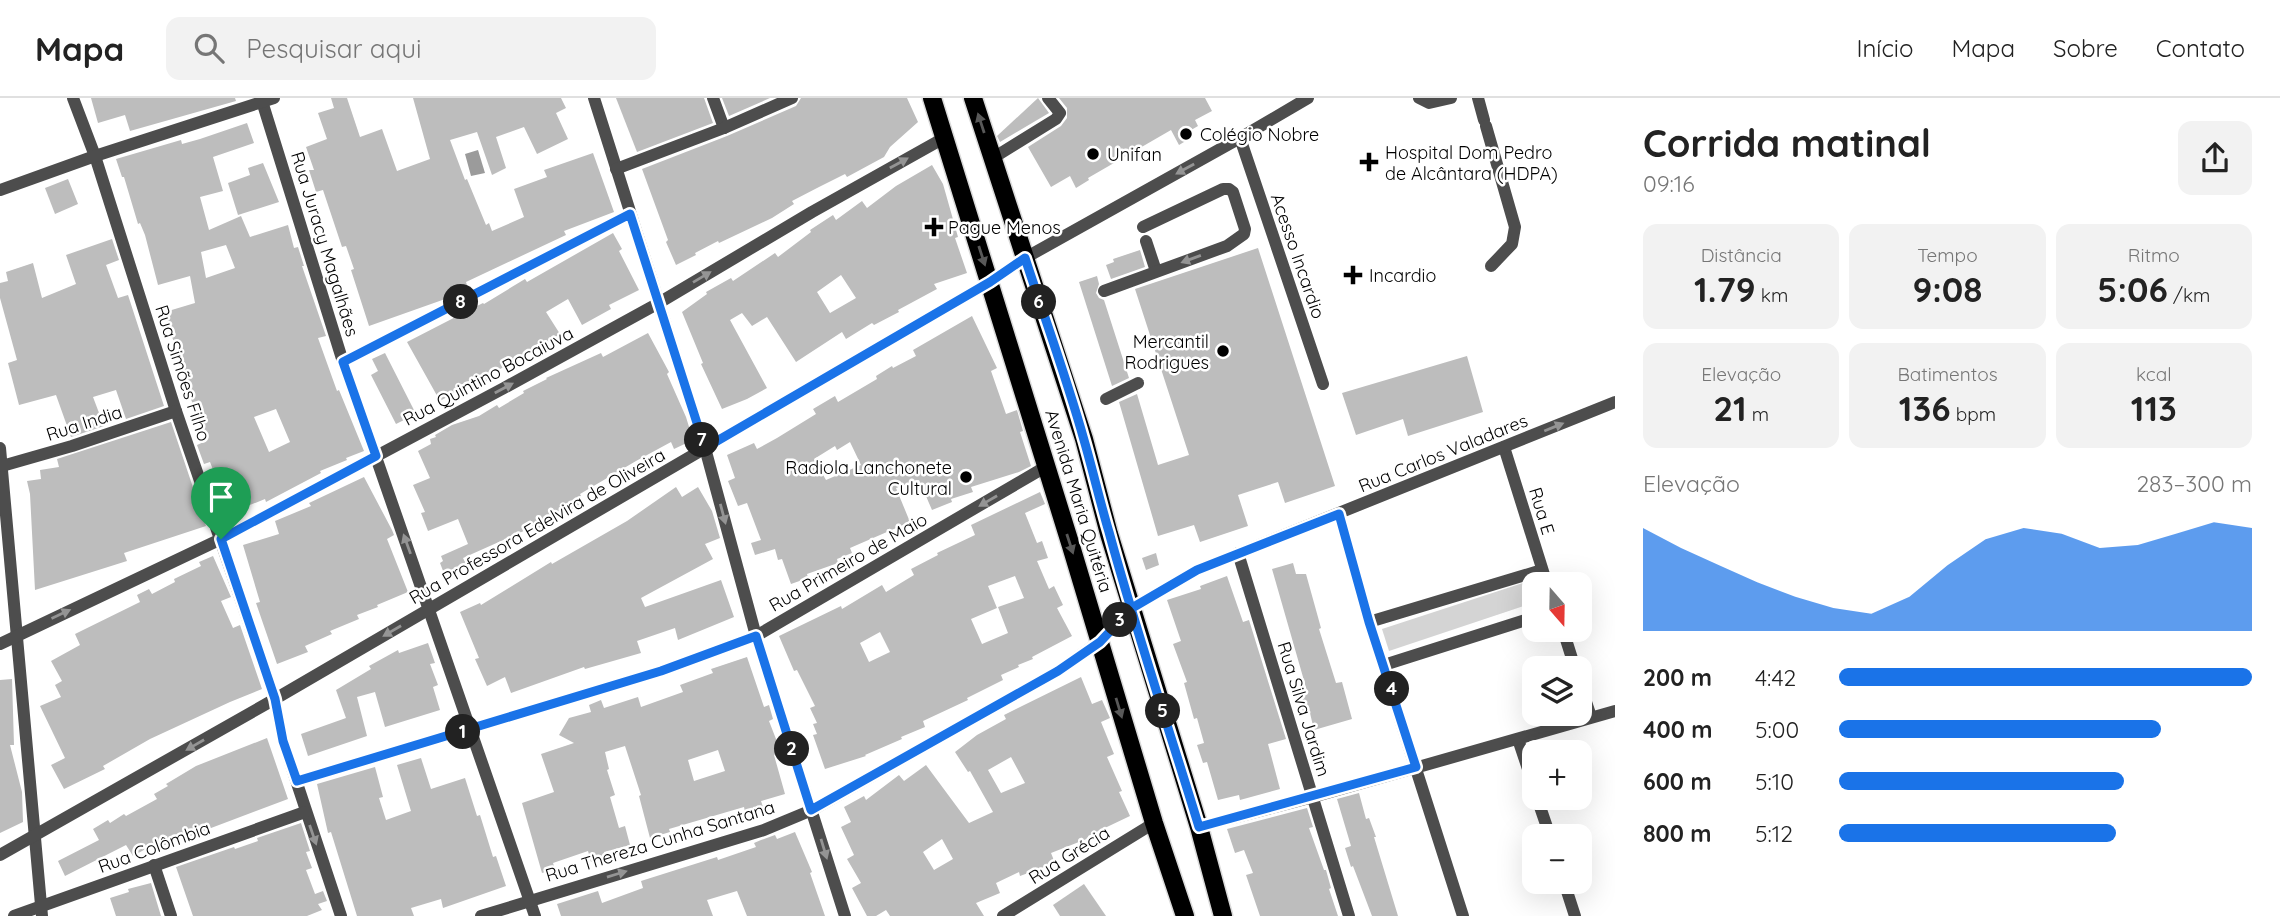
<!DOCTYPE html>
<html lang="pt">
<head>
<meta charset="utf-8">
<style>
	body { margin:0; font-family:Quicksand,sans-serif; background:#f2f2f2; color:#222; height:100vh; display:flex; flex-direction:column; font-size:26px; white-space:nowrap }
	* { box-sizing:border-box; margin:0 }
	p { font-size:23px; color:#767676 }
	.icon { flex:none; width:38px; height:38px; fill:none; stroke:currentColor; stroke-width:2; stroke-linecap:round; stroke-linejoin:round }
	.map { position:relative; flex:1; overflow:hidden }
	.side { display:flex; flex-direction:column; background:#fff; width:665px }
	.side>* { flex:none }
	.needle { width:46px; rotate:160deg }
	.fabs { position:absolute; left:1522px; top:474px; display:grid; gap:14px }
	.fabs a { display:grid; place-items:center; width:70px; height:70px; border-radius:14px; background:#fff; box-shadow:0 7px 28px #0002; font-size:35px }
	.pin { position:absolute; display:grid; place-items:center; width:60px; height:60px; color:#fff; margin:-72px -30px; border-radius:50% 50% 50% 0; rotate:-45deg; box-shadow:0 0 7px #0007 }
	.pin .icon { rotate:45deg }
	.km { position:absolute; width:35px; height:35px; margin:-18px; border-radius:50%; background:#222; color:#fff; font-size:19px; line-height:35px; text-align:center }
	.round { display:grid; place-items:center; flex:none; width:74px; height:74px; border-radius:14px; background:#f2f2f2 }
	.overview { display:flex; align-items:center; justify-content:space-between; height:119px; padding:0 28px }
	h1 { font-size:38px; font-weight:700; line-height:52px }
	.figures { display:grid; grid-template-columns:repeat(3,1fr); gap:10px; height:119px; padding:7px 28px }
	.figures div { display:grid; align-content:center; border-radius:14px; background:#f2f2f2; text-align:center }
	.figures b { font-size:35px; font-weight:700 }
	.figures small { font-size:19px; font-weight:400 }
	.figures p { font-size:19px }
	.chart { height:196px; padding:14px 28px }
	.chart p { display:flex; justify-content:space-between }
	.chart svg { width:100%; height:126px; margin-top:7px; fill:#1a73e8; opacity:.7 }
	ul { padding:0 28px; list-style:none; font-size:23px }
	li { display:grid; grid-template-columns:112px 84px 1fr; align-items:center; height:52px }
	li i { height:18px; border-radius:9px; background:#1a73e8 }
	header { display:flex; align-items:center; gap:42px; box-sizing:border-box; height:98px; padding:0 35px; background:#fff; border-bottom:2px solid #e0e0e0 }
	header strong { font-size:33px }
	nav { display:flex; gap:38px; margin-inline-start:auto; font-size:24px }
	.search { width:490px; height:63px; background:#f2f2f2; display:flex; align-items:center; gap:18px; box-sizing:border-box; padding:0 24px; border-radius:14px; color:#767676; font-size:26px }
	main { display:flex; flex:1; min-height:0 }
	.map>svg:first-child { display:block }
</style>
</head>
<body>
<header>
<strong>Mapa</strong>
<div class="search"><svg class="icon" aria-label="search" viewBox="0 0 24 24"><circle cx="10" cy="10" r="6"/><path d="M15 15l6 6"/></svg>Pesquisar aqui</div>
<nav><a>Início</a><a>Mapa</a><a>Sobre</a><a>Contato</a></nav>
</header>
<main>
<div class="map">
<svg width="1615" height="818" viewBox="0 0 1615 818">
	<rect width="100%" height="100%" fill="#fff"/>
	<path fill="#d4d4d4" d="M1526,484L1533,505L1389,553L1382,531Z"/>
	<path fill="#9b9b9b" d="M478,52L485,75L471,78L465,56Z"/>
	<g fill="#bdbdbd" fill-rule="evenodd">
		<path d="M91,0H235L236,3L130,33L125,17L98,25Z"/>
		<path d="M331,0H347L360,39L382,31L397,73L430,61L413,0H561L566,10L556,15L568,41L537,56L524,29L496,39L506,70L492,77L477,34L450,42L465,82L467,81L486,127L489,125L492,133L524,119L514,91L547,79L544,72L593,55L614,114L564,133L566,137L466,184L468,190L448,200L369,228L351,172L354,171L346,148L342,149L323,92L316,94L309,72H314L306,49L327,41L318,15L334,10Z"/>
		<path d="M616,0H704L713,25L637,54Z"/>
		<path d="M722,0H770L729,18Z"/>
		<path d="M801,0H907L918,24L890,49L884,59L847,79L845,76L819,89L792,103L794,106L772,120L719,145L718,143L695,155L696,157L676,167L666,144L668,142L642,71L727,38L796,8Z"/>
		<path d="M1038,0L1049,15L1000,44L997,38Z"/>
		<path d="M1059,0H1205L1212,13L1195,22L1198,28L1186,35L1189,41L1179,47L1171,32L1088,80L1089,82L1076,90L1070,78L1051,89L1028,49L1061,28L1067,20V10Z"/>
		<path d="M247,25L254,45L213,59L223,93L200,99L209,132L241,118L250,139L288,127L294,150L298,149L304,168H302L326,238L318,240L337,293L339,292L364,353L346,360L347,362L320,373L321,375L266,404L265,401L230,415L210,364L204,366L197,347L206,343L187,290L165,214L195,205L190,178L158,187L145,137L140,125L138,126L124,79H122L116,61L181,42L182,46L200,41ZM226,147L235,170L206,180L201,154ZM276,311L290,344L269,354L254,319Z"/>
		<path d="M263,65L279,104L238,117L228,85L250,77L248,70Z"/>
		<path d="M932,67L943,86L958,139L955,140L967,175L934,186L937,191L898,212L899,214L874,227L872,225L846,241L842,234L796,264L767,219L752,228L742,215L730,222L767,290L747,301L722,311L701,266L703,265L682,214L707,196L706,194L731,180L733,183L775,155L778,159L811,134L810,132L833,117L836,122L862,103L867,110L896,88ZM841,177L856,200L830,215L817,194Z"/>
		<path d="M68,81L78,106L55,116L45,90Z"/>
		<path d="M613,135L622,151L619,153L639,192L609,207L611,211L582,227L568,201L546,214L560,236L526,258L490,276L492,280L471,292L468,287L440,303L407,244L475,209L483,205L484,206L525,181L527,184Z"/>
		<path d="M112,141L119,162L106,167L118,200L128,197L164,308L126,321L116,292L93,299L104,328L71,339L56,297L19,307L8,265L17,262L0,200V185L8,183L6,174L33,165L42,200L76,186L66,157Z"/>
		<path d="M1258,150L1335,388L1285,405L1278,384L1238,397L1248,428L1200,444L1194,427L1158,438L1119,304L1137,296L1158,367L1189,357L1135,191Z"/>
		<path d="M1140,152L1145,169L1111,181L1106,167L1114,164L1113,161Z"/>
		<path d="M1097,178L1099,186L1096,195L1099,200L1104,202L1129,280L1112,288L1079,184Z"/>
		<path d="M972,218L997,270L991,273L1006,316L1017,312L1023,333L1020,334L1031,368L1019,374L971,389L973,394L951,401L952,404L932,412L919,382L896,390L910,424L850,450L852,455L837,461L838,465L807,476L808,480L791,486L782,461L778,462L775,451L755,457L751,445L761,442L747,405L738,408L728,383L735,380L727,357L754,345L757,351L777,340L816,316L813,311L835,298L838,304L877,281L876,278L892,268L893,270L916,258L913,252ZM850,344L861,367L826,382L814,361L835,348L837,352Z"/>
		<path d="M648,235L669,274L667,276L686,319L693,342L674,351L671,344L636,363L580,396L581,398L576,401L579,407L537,431L535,428L463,460L467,468L445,478L440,465L443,463L441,458L468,446L458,421L428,433L421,415L425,414L413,387L430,380L418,353L431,346L430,341L436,339L435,337L452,327L479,318L497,307L499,310L524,295L523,293L547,281L546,280L601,255L603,259Z"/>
		<path d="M385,255L416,316L396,326L371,277L378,273L372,261Z"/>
		<path d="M1467,258L1483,314L1408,338L1403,321L1356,337L1342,295Z"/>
		<path d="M171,324L206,428L124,455L127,463L35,492L30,396L27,383L41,381L40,372L59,369L57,361Z"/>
		<path d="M364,379L392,432L394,437L387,441L408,494L377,507L378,509L357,517L359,521L330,533L332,536L305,548L308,554L277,566L256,505L260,504L243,447L279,436L275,423L311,408L309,405Z"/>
		<path d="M676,389L682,399L698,389L712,413L720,440L705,446L713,461L641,500L645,509L721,482L734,519L678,542L675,530L637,543L641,555L585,571L584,569L511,595L505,579L487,588L475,561L479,560L460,514L480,505L481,507L551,464L552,466L627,423Z"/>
		<path d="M1040,394L1045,406L1025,415L1037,445L1042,443L1048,460L1037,463L1049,491L1054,488L1063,507L1057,510L1072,538L1032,559L1033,561L1018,567L1019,569L1001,577L1003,582L967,600L968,602L923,623L925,629L901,639L902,641L865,657L866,658L825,671L813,637L817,636L813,626L817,625L810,610L815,608L797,572L794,573L779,538L841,508L842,511L882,487L886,494L914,477L911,471L938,457L937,455L975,437L971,427ZM1015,478L1024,500L998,509L1008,535L982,546L971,521L997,510L988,488ZM880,534L890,554L869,564L860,545Z"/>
		<path d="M1156,455L1159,467L1146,472L1142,460Z"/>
		<path d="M213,458L231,499L221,503L233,530L240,527L262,591L230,604L150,641L103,668L105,671L64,691L51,667L65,660L40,608L61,599L55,587L62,583L51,563L80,547L75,536L140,504L137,497L149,491L152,496L175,484L174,481L201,468L199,464Z"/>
		<path d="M1293,465L1296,476H1306L1321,530L1319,531L1336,585L1342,584L1352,621L1314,632L1310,615L1304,617L1298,596L1307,593L1272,471Z"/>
		<path d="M1227,478L1243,524L1249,522L1286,641L1268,646L1280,691L1240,702L1239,697L1218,702L1207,664L1203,665L1197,647L1204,645L1197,620L1194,621L1184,585L1187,584L1173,546L1181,543L1167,502L1201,491L1200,488Z"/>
		<path d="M428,545L435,565L430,566L438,587L433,589L440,612L385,629L375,594L357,599L367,638L308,658L301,636L346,620L336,592L371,571L369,568L398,552L399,555Z"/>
		<path d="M747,559L764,609L769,607L773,621L769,623L781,654L774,657L785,696L761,703L763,709L745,714L744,709L669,731L670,734L650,740L639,698L641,697L625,648L605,654L609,671L607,672L615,697L610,699L619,730L625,728L630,747L604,754L606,759L591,764L588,753L553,765L555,771L542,775L522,705L554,694L541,656L574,645L559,637L569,620L591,614L589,607L601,602L604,610L638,599L641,609L683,594L680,587L713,575L711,571ZM718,652L725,673L694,683L688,662Z"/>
		<path d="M1081,579L1092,606L1102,602L1110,620L1101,624L1114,656L1107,659L1122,693L1119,694L1130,718L1088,738L1089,740L1051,755L1055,765L1020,778L1019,774L996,785L1000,795L976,805L984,818H890L886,812L876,818H867L852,790L861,785L847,761L854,757L841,729L851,724L844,709L864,698L866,702L899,677L904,683L926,667L969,725L993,714L970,673L968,674L955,654L977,637L1006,621L1004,617ZM1011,659L1025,685L1001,695L988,672ZM942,741L953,761L934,772L923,754Z"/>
		<path d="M12,581L14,647H10L22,694L23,724L0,735V582Z"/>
		<path d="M267,640L288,701L182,741L181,738L154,753L151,748L133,758L126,747L65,778L58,763L99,742L93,731L108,722L110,725L124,716L126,718L157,701L154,696L168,688L166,686L196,668Z"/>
		<path d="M421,660L431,691L465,680L477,718L480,717L493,759L496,758L506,788L443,810L441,801L411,810L414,818H357L331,734L328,735L317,686L375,669L383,699L379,700L386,722L411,713L397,667Z"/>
		<path d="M1359,695L1366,721L1369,720L1376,739H1374L1398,818H1372L1353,768L1351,769L1345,750L1351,748L1337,701Z"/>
		<path d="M1307,710L1313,729L1309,730L1324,772H1326L1331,790L1329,791L1338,818H1260L1246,777L1253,775L1244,752L1235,755L1227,731Z"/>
		<path d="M301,725L310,753L306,754L312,770L306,772L315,796L323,793L327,803L318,806L322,812L307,818H193L176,769L234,749L235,751L258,743L257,740Z"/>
		<path d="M795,734L812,774L810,775L825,818H747L737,793L707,802L713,818H561L557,806L598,793L602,805L643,790L641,783L717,759L718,762L756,749L754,745L761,742L775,737L777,741Z"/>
		<path d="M151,785L161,818H116L110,800L129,794L128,791Z"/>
		<path d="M1084,786L1106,818H1060L1053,807Z"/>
	</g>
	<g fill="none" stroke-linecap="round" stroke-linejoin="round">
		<defs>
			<g id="major">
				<path d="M932,0L1071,448L1154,725L1185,818"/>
				<path d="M973,0L1084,341L1109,436L1199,729L1223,818"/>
			</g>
		</defs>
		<use href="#major" stroke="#dbdbdb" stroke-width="21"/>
		<g stroke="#4d4d4d" stroke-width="12">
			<path d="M73,0L95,58L176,313L275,601L283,643L341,818"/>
			<path d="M261,0L343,264L535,818"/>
			<path d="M594,0L705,350L756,538L845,818"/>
			<path d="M713,0L724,30"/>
			<path d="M1419,0L1429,5L1451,0"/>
			<path d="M1478,0L1484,22"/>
			<path d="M1486,28L1515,129L1512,146L1491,168"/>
			<path d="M1240,40L1323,286"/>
			<path d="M993,60L1056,21L1060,15L1048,0"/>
			<path d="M616,71L724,30L792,0"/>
			<path d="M0,92L95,58L274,0"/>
			<path d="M1146,143L1156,173"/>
			<path d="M1104,193L1227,148L1244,136L1245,131L1233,94L1229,91H1223L1143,129"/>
			<path d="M343,264L630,116"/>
			<path d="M1106,301L1138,285"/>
			<path d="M1504,349L1547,486"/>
			<path d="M0,350L42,818"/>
			<path d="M2,368L72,348L176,313"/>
			<path d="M1339,416L1369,524L1463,818"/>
			<path d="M1238,455L1349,818"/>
			<path d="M1369,524L1542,472"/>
			<path d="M1563,532L1575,570"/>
			<path d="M0,546L221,441L504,290L657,206L812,114L944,40"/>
			<path d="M1384,567L1535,519"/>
			<path d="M1580,586L1591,619"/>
			<path d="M1518,641L1535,692"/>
			<path d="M297,683L661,573L756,538L1047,368"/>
			<path d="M1537,700L1550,738"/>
			<path d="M1199,729L1313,699L1615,613"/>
			<path d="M0,757L275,601L990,184L1025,160L1240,40L1308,0"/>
			<path d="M154,767L171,818"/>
			<path d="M1564,784L1575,818"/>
			<path d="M14,818L305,714"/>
			<path d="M481,818L764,732L812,712L1058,573L1099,544L1132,510L1197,472L1615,304"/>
			<path d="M1003,818L1154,725"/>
		</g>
		<use href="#major" stroke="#000" stroke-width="18"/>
	</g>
	<defs><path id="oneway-solid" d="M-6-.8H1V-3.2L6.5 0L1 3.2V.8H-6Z" transform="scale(1.75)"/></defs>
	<g fill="#595959">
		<use href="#oneway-solid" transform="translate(981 25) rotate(-108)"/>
		<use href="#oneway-solid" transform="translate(982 158) rotate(72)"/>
		<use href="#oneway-solid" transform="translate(1070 446) rotate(72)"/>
		<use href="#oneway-solid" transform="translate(1119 610) rotate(73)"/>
	</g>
	<g fill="#949494">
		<use href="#oneway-solid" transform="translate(899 65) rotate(-29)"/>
		<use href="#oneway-solid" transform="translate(1185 71) rotate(151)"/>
		<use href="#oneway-solid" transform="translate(1191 161) rotate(160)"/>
		<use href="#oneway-solid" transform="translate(702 179) rotate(-31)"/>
		<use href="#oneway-solid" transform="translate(504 290) rotate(-28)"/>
		<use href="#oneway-solid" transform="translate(1554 329) rotate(-22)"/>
		<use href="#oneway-solid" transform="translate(988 403) rotate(150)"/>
		<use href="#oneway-solid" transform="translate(723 416) rotate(75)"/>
		<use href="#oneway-solid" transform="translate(407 446) rotate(-110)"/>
		<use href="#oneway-solid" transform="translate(61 516) rotate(-25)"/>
		<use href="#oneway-solid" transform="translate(392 533) rotate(150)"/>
		<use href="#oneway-solid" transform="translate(195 647) rotate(150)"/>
		<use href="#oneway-solid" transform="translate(313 737) rotate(71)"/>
		<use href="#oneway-solid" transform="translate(824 751) rotate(73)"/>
		<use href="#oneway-solid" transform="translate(617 776) rotate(-17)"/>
	</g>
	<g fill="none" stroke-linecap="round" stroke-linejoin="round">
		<defs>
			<path id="route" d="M221,441L275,601L283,643L297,683L661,573L756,538L811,712L1058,573L1100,544L1132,510L1197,472L1339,416L1369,524L1416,669L1199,729C1169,631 1136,533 1109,434C1100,404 1093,373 1084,342C1067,281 1045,221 1025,160L990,184L705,350L630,116L343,264L376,358L221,441"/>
		</defs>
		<use href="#route" stroke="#fff" stroke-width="14"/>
		<use href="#route" stroke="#1a73e8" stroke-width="9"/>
	</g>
	<g fill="#000" stroke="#fff" stroke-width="2.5">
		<circle cx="1186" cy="36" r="7"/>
		<circle cx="1093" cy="56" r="7"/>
		<path d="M1365.5 53.5h7v7h7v7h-7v7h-7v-7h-7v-7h7z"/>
		<path d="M930.5 118.5h7v7h7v7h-7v7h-7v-7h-7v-7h7z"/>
		<path d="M1349.5 166.5h7v7h7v7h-7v7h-7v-7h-7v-7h7z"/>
		<circle cx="1223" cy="253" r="7"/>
		<circle cx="966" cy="379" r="7"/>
	</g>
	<g text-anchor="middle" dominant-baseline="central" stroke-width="5" stroke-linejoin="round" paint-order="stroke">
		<g font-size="18" fill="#000" stroke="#fff" text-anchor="start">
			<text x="1200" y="36">Colégio Nobre</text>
			<text x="1385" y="54">Hospital Dom Pedro<tspan x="1385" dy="21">de Alcântara (HDPA)</tspan></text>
			<text x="1107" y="56">Unifan</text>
			<text x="948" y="129">Pague Menos</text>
			<text x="1369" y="177">Incardio</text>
			<text x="1209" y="243" text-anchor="end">Mercantil<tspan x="1209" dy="21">Rodrigues</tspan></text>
			<text x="952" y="369" text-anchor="end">Radiola Lanchonete<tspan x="952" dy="21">Cultural</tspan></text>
		</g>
		<g font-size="18" fill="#000" stroke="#fff">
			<text transform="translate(325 146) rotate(73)">Rua Juracy Magalhães</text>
			<text transform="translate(1298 158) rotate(71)">Acesso Incardio</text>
			<text transform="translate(183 275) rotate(72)">Rua Simões Filho</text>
			<text transform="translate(488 278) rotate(-28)">Rua Quintino Bocaiuva</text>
			<text transform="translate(84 325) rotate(-18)">Rua India</text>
			<text transform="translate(1443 355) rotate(-22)">Rua Carlos Valadares</text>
			<text transform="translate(1079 403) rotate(73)">Avenida Maria Quitéria</text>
			<text transform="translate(1542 413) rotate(73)">Rua E</text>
			<text transform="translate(537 428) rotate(-30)">Rua Professora Edelvira de Oliveira</text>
			<text transform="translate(848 464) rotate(-30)">Rua Primeiro de Maio</text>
			<text transform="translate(1304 611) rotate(73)">Rua Silva Jardim</text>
			<text transform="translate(660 743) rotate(-17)">Rua Thereza Cunha Santana</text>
			<text transform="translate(154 749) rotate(-20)">Rua Colômbia</text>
			<text transform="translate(1069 757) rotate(-32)">Rua Grécia</text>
		</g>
	</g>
</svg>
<div class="fabs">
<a><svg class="needle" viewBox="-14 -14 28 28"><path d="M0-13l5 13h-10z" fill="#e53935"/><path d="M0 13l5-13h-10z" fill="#767676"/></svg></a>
<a><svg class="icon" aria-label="layers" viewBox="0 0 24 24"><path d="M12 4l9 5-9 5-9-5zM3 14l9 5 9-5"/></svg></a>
<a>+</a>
<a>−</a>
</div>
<div class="pin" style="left:221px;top:441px;background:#1e9e55"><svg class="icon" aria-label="arrive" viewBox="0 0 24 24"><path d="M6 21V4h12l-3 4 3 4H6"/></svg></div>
<b class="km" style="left:463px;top:634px">1</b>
<b class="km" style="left:792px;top:651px">2</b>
<b class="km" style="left:1120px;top:522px">3</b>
<b class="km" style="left:1392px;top:591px">4</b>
<b class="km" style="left:1163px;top:613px">5</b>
<b class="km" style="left:1039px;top:204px">6</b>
<b class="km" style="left:702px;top:342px">7</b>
<b class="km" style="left:461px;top:204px">8</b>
</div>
<section class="side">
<div class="overview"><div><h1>Corrida matinal</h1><p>09:16</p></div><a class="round"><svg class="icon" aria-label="share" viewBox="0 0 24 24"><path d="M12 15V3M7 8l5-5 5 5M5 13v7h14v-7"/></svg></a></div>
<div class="figures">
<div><p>Distância</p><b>1.79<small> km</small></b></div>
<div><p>Tempo</p><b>9:08</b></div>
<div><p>Ritmo</p><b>5:06<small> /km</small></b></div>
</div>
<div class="figures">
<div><p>Elevação</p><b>21<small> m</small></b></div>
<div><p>Batimentos</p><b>136<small> bpm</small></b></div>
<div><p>kcal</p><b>113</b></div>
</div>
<div class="chart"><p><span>Elevação</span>283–300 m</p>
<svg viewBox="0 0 160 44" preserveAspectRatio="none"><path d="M0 44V8L10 15L20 21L30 27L40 32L50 36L60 38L70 32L80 21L90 12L100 8L110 10L120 15L130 14L140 10L150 6L160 8V44z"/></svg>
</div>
<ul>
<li><b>200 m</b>4:42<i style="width:100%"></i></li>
<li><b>400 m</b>5:00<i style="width:78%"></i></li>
<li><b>600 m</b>5:10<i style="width:69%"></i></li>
<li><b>800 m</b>5:12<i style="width:67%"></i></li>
</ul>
</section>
</main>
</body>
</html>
